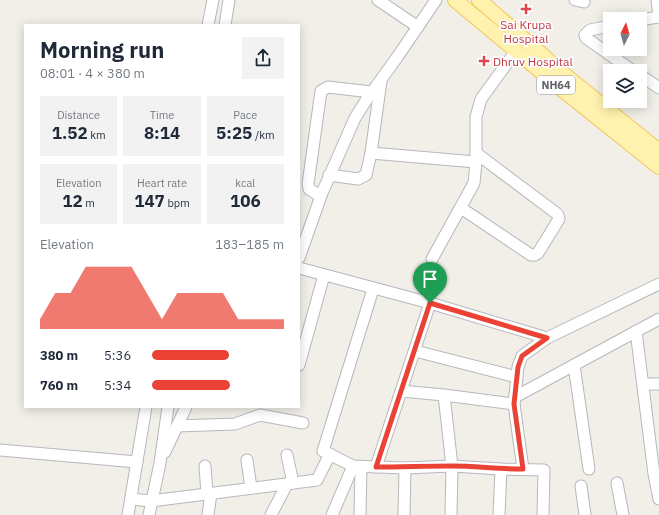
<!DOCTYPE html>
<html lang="en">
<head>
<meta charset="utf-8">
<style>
	body { margin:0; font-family:"IBM Plex Sans",sans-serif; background:#f2f2f3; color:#1f2937; height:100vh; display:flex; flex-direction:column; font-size:15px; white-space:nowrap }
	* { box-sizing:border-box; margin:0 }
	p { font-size:13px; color:#747a83 }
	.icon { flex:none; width:22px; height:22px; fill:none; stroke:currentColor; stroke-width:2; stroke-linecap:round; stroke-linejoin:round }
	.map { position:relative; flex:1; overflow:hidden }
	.sheet { position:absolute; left:24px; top:24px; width:276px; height:384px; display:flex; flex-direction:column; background:#fff; border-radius:0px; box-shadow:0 2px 10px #0003 }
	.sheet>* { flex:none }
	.needle { width:26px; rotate:5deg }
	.controls { position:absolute; left:603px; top:12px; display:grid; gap:8px }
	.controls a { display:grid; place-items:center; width:44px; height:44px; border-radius:0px; background:#fff; box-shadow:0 2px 10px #0003; font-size:20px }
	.pin { position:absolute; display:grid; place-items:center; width:34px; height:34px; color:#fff; margin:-41px -17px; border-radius:50% 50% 50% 0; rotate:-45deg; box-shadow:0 0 4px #0007 }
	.pin .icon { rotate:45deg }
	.round { display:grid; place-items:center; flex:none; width:42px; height:42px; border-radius:0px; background:#f2f2f3 }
	.head { display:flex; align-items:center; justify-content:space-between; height:68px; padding:0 16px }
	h1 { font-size:22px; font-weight:800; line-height:30px }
	.stats { display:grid; grid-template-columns:repeat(3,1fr); gap:6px; height:68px; padding:4px 16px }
	.stats div { display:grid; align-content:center; border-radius:0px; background:#f2f2f3; text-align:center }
	.stats b { font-size:17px; font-weight:800 }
	.stats small { font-size:11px; font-weight:400 }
	.stats p { font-size:11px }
	.chart { height:112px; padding:8px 16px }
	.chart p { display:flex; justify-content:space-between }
	.chart svg { width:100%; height:72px; margin-top:4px; fill:#ea4335; opacity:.7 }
	ul { padding:0 16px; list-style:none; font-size:13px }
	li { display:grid; grid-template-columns:64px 48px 1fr; align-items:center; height:30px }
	li i { height:10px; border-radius:5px; background:#ea4335 }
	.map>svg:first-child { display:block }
</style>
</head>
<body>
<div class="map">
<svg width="659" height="515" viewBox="0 0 659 515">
	<rect width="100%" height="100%" fill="#f1efe8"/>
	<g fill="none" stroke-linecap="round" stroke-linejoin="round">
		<defs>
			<g id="minor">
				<path d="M378,0L418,27"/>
				<path d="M575,0L584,2"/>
				<path d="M657,0L659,17"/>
				<path d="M640,20L659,17"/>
				<path d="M208,25L213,0"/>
				<path d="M225,25L229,0"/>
				<path d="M610,26L590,30L585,35L586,38L633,71"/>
				<path d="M640,75L659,88"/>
				<path d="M371,153L476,162"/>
				<path d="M329,175L358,179L366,175L371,153L381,81"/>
				<path d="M320,196L309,189L308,184L321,91L328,87L371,92"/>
				<path d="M461,208L531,255H535L538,253L559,219L558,215L556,213L476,153"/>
				<path d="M299,258L322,193L355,118L367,99L398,56L436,0"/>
				<path d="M432,259L474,183L476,162V117L481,99L516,51"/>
				<path d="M299,268L430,303L547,338"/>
				<path d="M373,289L323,451L353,466L405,468L452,466L501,469L544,470L543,515"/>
				<path d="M636,331L654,474L659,499"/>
				<path d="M415,351L517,377"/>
				<path d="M299,365L324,275"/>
				<path d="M574,365L589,469"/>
				<path d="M644,384H659"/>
				<path d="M401,391L444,395L514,404"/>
				<path d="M444,395L452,466L451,515"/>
				<path d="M515,397L659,319"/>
				<path d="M177,426L235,424L260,415L303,423"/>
				<path d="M0,450L137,462"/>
				<path d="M165,452L186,407"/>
				<path d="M287,455L293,483"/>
				<path d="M247,460L251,488"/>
				<path d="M205,466L207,494"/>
				<path d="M376,467L430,303"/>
				<path d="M523,469L514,404L518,367L522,356L547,338L659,284"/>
				<path d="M617,483L623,515"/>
				<path d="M581,486L585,515"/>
				<path d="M131,499L151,501L317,480L330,454"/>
				<path d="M128,515L146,407"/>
				<path d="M149,515L160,463L168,407"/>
				<path d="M208,515L211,493"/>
				<path d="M271,515L287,484"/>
				<path d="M332,515L353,466"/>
				<path d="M360,515L361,467"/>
				<path d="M404,515L405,468"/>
				<path d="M499,515L501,469"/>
			</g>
			<g id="major">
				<path d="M455,0L564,91L659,167"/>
				<path d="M479,0L571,80L659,151"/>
			</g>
		</defs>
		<use href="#minor" stroke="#b5b8bc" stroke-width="13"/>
		<use href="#major" stroke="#f2c960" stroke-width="16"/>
		<use href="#minor" stroke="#fff" stroke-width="11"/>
		<use href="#major" stroke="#fff2af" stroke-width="14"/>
	</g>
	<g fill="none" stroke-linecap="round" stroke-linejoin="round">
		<defs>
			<path id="route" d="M430,303L547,338L522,356L518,367L514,404L523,469C498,469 475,466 451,466C426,466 401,467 376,467Z"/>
		</defs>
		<use href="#route" stroke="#fff" stroke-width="8"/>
		<use href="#route" stroke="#ea4335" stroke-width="5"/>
	</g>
	<g fill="#e0444e" stroke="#fff" stroke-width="1.5">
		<path d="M524 3h4v4h4v4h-4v4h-4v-4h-4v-4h4z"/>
		<path d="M482 55h4v4h4v4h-4v4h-4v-4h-4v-4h4z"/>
	</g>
	<g text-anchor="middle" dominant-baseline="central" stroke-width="3.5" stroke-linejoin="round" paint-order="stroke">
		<rect fill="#fff" stroke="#8f9295" stroke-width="1" x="537" y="76" width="38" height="18" rx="3"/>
		<g font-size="11" font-weight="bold" fill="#5f6368">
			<text x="556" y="85">NH64</text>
		</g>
		<g font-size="12" fill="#be3a42" stroke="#fff">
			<text x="526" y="24">Sai Krupa<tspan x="526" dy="14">Hospital</tspan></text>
			<text x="493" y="61" text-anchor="start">Dhruv Hospital</text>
		</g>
	</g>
</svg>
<div class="controls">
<a><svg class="needle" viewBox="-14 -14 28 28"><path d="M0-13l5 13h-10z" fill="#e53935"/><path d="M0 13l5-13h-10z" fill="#747a83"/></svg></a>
<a><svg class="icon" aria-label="layers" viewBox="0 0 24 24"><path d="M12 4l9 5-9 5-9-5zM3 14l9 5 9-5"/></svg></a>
</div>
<div class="pin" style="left:430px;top:303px;background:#1e9e55"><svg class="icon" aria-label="arrive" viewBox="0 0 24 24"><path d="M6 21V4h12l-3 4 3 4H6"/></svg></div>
<section class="sheet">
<div class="head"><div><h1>Morning run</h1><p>08:01 · 4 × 380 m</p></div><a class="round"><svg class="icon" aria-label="share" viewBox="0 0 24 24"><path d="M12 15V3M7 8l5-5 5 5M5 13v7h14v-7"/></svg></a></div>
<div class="stats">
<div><p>Distance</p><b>1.52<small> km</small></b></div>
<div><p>Time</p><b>8:14</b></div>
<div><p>Pace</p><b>5:25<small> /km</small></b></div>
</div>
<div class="stats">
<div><p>Elevation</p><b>12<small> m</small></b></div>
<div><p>Heart rate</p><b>147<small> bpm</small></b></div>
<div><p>kcal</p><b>106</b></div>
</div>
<div class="chart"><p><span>Elevation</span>183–185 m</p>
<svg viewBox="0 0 160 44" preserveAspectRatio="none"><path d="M0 44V38L10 22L20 22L30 6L40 6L50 6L60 6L70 22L80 38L90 22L100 22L110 22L120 22L130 38L140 38L150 38L160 38V44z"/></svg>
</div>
<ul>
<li><b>380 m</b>5:36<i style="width:58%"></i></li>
<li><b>760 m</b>5:34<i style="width:59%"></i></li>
</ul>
</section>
</div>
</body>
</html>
